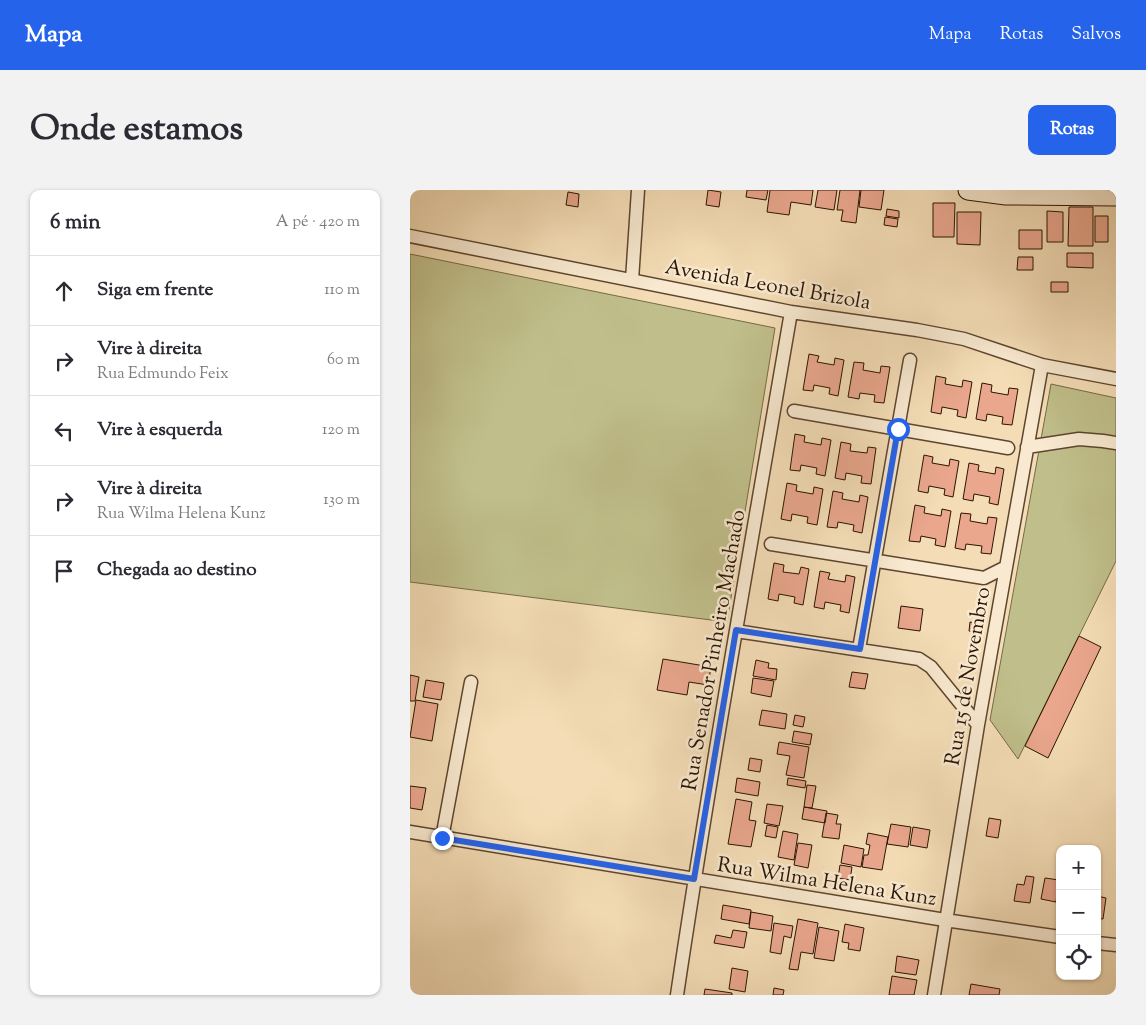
<!DOCTYPE html>
<html lang="pt">
<head>
<meta charset="utf-8">
<style>
  :root { --surface:#fff; --page:#f2f2f3; --text:#2b2b33; --muted:#7c7c81; --line:#e1e1e2; --accent:#2563eb }
  body { margin:0; font-family:"Sorts Mill Goudy",serif; background:var(--page); color:var(--text) }
  .controls { position:absolute; right:15px; bottom:15px; display:grid; overflow:hidden; border-radius:10px; box-shadow:0 1px 4px #0004 }
  .controls button { width:45px; height:45px; display:grid; place-items:center; padding:0; border:0; border-bottom:1px solid var(--line); background:var(--surface); color:var(--text); font:25px sans-serif }
  .stop { position:absolute; width:15px; height:15px; margin:-11px; border:4px solid #2563eb; border-radius:50%; background:#fff }
  .stop.end { background:#2563eb; border-color:#fff; box-shadow:0 1px 5px #0008 }
  .list { margin:0; padding:0; list-style:none }
  h2 { display:flex; justify-content:space-between; align-items:center; height:65px; margin:0; padding:0 20px; font-size:21px }
  h2 small { font-size:16px; font-weight:400; color:var(--muted) }
  .list li { display:grid; grid-template-columns:32px 1fr auto; gap:15px; align-items:center; box-sizing:border-box; height:70px; padding:0 20px; border-top:1px solid var(--line) }
  .list b { display:block; font-size:19px; white-space:nowrap }
  .list p { margin:0; font-size:16px; white-space:nowrap; color:var(--muted) }
  .list em { font-size:16px; font-style:normal; color:var(--muted) }
  .icon { flex:none; width:28px; height:28px; fill:none; stroke:currentColor; stroke-width:2; stroke-linecap:round; stroke-linejoin:round }
  .map { position:relative; flex:none; width:706px; height:805px; overflow:hidden; border-radius:10px }
  header { display:flex; align-items:center; gap:30px; box-sizing:border-box; height:70px; padding:0 25px; background:var(--accent); color:#fff }
  header strong { font-size:24px }
  nav { display:flex; gap:28px; margin-inline-start:auto; font-size:18px }
  .intro { display:flex; align-items:center; justify-content:space-between; box-sizing:border-box; height:120px; padding:0 30px }
  h1 { margin:0; font-size:35px }
  .button { padding:12px 22px; border-radius:10px; background:var(--accent); color:#fff; font-size:18px; font-weight:700 }
  main { display:flex; gap:30px; padding:0 30px }
  aside { flex:1; background:var(--surface); border-radius:10px; box-shadow:0 1px 4px #0004 }
  .map>svg:first-child { display:block }
</style>
</head>
<body>
<header>
<strong>Mapa</strong>
<nav><a>Mapa</a><a>Rotas</a><a>Salvos</a></nav>
</header>
<div class="intro"><h1>Onde estamos</h1><a class="button">Rotas</a></div>
<main>
<aside>
<h2>6 min<small>A pé · 420 m</small></h2>
<ul class="list">
<li><svg class="icon" aria-label="ahead" viewBox="0 0 24 24"><path d="M12 20V5M6 11l6-6 6 6"/></svg><div><b>Siga em frente</b></div><em>110 m</em></li>
<li><svg class="icon" aria-label="right" viewBox="0 0 24 24"><path d="M7 20v-9h11M14 6l5 5-5 5"/></svg><div><b>Vire à direita</b><p>Rua Edmundo Feix</p></div><em>60 m</em></li>
<li><svg class="icon" aria-label="left" viewBox="0 0 24 24"><path d="M17 20v-9H6M10 6l-5 5 5 5"/></svg><div><b>Vire à esquerda</b></div><em>120 m</em></li>
<li><svg class="icon" aria-label="right" viewBox="0 0 24 24"><path d="M7 20v-9h11M14 6l5 5-5 5"/></svg><div><b>Vire à direita</b><p>Rua Wilma Helena Kunz</p></div><em>130 m</em></li>
<li><svg class="icon" aria-label="arrive" viewBox="0 0 24 24"><path d="M6 21V4h12l-3 4 3 4H6"/></svg><div><b>Chegada ao destino</b></div></li>
</ul>
</aside>
<div class="map">
<svg width="706" height="805" viewBox="0 0 706 805">
  <rect width="100%" height="100%" fill="#f4ddb6"/>
  <filter id="stains"><feTurbulence type="fractalNoise" baseFrequency=".004" numOctaves="4"/><feColorMatrix values="0 0 0 0 .2 0 0 0 0 .09 0 0 0 0 .02 0 0 0 .5 -.17"/></filter>
  <radialGradient id="worn" r=".72"><stop offset=".6" stop-color="#630" stop-opacity="0"/><stop offset="1" stop-color="#630" stop-opacity=".3"/></radialGradient>
  <path fill="#c0bf8b" stroke="#766a46" d="M0,64L365,138L317,432L0,392Z
    M641,194L706,208V371L608,569L580,530Z"/>
  <path fill="#eaa78e" stroke="#2b1402" d="M298,0L311,2L309,17L296,15Z
    M337,0H358L356,10L336,7Z
    M360,0H403L401,15L381,12L379,25L357,22Z
    M408,0H427L424,20L405,17Z
    M430,0H450L446,33L431,31L433,20H427Z
    M451,0H474L471,20L449,17Z
    M158,2L169,4L168,17L156,15Z
    M523,13H545L544,47H523Z
    M659,17H683V56H658Z
    M477,19L489,21V28L476,26Z
    M637,21L653,22V52H637Z
    M547,22H571L570,55L547,54Z
    M685,26H698V52H685Z
    M475,27L488,29L487,37L474,35Z
    M609,40H632V59H609Z
    M657,63H683V78L657,77Z
    M608,67H623V80H607Z
    M641,92H658V102H641Z
    M399,164L409,166L407,172L424,175L425,168L434,170L428,206L419,204L420,198L404,195L403,201L393,200Z
    M444,172L454,173L453,180L470,183L471,176L480,177L474,213L464,212L465,205L450,203L449,209L438,207Z
    M526,186L536,188L535,194L552,197L553,190L562,192L556,228L547,226L548,220L532,217L531,224L521,222Z
    M572,193L582,195L581,202L598,205L599,198L608,199L602,235L592,234L593,227L577,224L576,231L566,229Z
    M385,244L395,246L394,252L411,255L412,248L421,250L415,286L406,284L407,278L391,275L390,281L380,280Z
    M431,252L441,254L440,261L457,263L458,257L466,258L461,294L451,293L452,286L436,283L435,290L425,288Z
    M514,265L523,267L522,273L539,276L540,269L549,271L543,307L534,305L535,299L519,296L518,303L508,301Z
    M559,273L569,275L568,281L585,284L586,277L594,279L588,315L579,313L580,307L564,304L563,311L553,309Z
    M377,293L387,295L386,301L403,304L404,297L413,299L407,335L397,333L398,327L382,324L381,331L371,329Z
    M423,301L433,303L432,309L449,312L450,305L458,307L452,343L443,341L444,335L428,332L427,338L417,337Z
    M505,315L515,317L514,323L531,326L532,319L541,321L535,357L525,355L526,349L511,346L510,352L499,351Z
    M551,323L561,324L560,331L577,334L578,327L587,328L581,364L571,363L572,356L556,354L555,360L545,358Z
    M364,373L374,375L373,382L389,384L391,377L399,379L393,415L384,413L385,407L369,404L368,411L358,409Z
    M410,381L420,383L418,389L435,392L436,385L445,387L439,423L430,421L431,415L415,412L414,419L404,417Z
    M491,416L513,419L510,441L488,438Z
    M560,432L566,433L565,442L559,441Z
    M669,446L691,457L638,568L615,556Z
    M253,469L301,477L298,495L279,492L277,505L247,500Z
    M346,470L359,473L358,478L367,479L366,490L343,486Z
    M442,482L458,484L455,499L439,497Z
    M0,485L9,487L5,511H0Z
    M343,488L364,491L361,507L341,503Z
    M16,490L34,493L31,510L13,507Z
    M6,510L28,514L22,551L0,547Z
    M352,520L377,524L375,539L349,535Z
    M385,525L395,527L393,537L383,535Z
    M384,541L402,544L400,555L382,552Z
    M369,552L399,557L394,588L376,585L380,566L367,564Z
    M340,568L352,570L350,582L338,580Z
    M327,588L350,592L348,606L325,602Z
    M378,588L396,591L395,598L377,595Z
    M397,595L406,596L402,618L394,617Z
    M0,596L16,598L12,620L0,618Z
    M326,609L342,612L339,630L346,631L341,657L318,654Z
    M357,614L373,616L369,636L354,633Z
    M394,617L417,621L415,633L392,629Z
    M416,623L428,625L426,634H431L429,649L412,647Z
    M579,628L591,630L588,648L576,646Z
    M481,634L501,637L498,657L477,654Z
    M357,635L368,637L366,648L355,646Z
    M503,637L520,640L517,658L500,655Z
    M373,641L388,644L384,670L368,667Z
    M458,643L478,647L472,680L452,677L454,665H458L460,655L456,654Z
    M388,653L402,655L398,678L384,675Z
    M434,655L454,659L451,677L431,673Z
    M430,675L442,677L440,690L428,688Z
    M616,686L624,687L620,713L604,711L607,694L614,695Z
    M635,688L649,690L646,712L631,709Z
    M687,706L696,708L693,729L687,728Z
    M313,715L341,720L339,734L311,729Z
    M341,722L363,726L361,741L339,738Z
    M388,729L408,733L403,764L391,762L388,780L379,779Z
    M364,733L383,736L381,748L374,746L371,764L360,762Z
    M435,734L454,738L450,761L438,759L439,753L432,752Z
    M409,737L429,741L424,771L404,768Z
    M323,740L337,742L334,758L304,753L306,745L321,748Z
    M487,766L509,770L506,785L485,782Z
    M322,778L338,781L335,802L319,799Z
    M482,786L507,790L504,805H479Z
    M561,794L590,799L589,805H559Z
    M364,798L374,800L373,805H363Z
    M295,799L322,803V805H294Z"/>
  <g fill="none" stroke-linecap="round" stroke-linejoin="round">
    <g stroke="#5d462f" stroke-width="15">
      <path id="street" d="M0,46L381,122L507,140L554,149L632,175L706,189
        M222,90L228,0
        M384,221L598,258
        M617,257L669,249L693,251L706,253
        M361,354L574,388L596,377
        M326,441L509,469L521,477L568,535
        M449,459L500,170
        M0,642L535,730L650,747
        M32,648L61,492
        M687,753L706,755
        M267,805C301,577 342,349 381,122
        M524,805L568,535L632,175"/>
    </g>
    <g stroke="#2b1402" stroke-width="21">
      <path id="secondary" d="M558,0L596,5L706,6"/>
    </g>
    <use href="#street" stroke="#f8e9d0" stroke-width="12"/>
    <use href="#secondary" stroke="#f8e9d0" stroke-width="19"/>
  </g>
  <g fill="none" stroke-linecap="round" stroke-linejoin="round">
    <path stroke="#2563eb" stroke-width="6" d="M32,648L284,689L326,440L450,459L488,239"/>
  </g>
  <g text-anchor="middle" stroke-width="5" stroke-linejoin="round" paint-order="stroke">
    <g font-size="21" fill="#2b1402" stroke="#f8e9d0">
      <text transform="translate(358 94) rotate(10)" y="7">Avenida Leonel Brizola</text>
      <text transform="translate(303 460) rotate(-80)" y="7">Rua Senador Pinheiro Machado</text>
      <text transform="translate(557 486) rotate(-80)" y="7">Rua 15 de Novembro</text>
      <text transform="translate(417 691) rotate(9)" y="7">Rua Wilma Helena Kunz</text>
    </g>
  </g>
  <rect width="100%" height="100%" filter="url(#stains)"/>
  <rect width="100%" height="100%" fill="url(#worn)"/>
</svg>
<div class="controls">
<button>+</button>
<button>−</button>
<button><svg class="icon" aria-label="locate" viewBox="0 0 24 24"><circle cx="12" cy="12" r="6"/><path d="M12 2v4M12 18v4M2 12h4M18 12h4"/></svg></button>
</div>
<div class="stop" style="left:488px;top:239px"></div>
<div class="stop end" style="left:32px;top:648px"></div>
</div>
</main>
</body>
</html>
